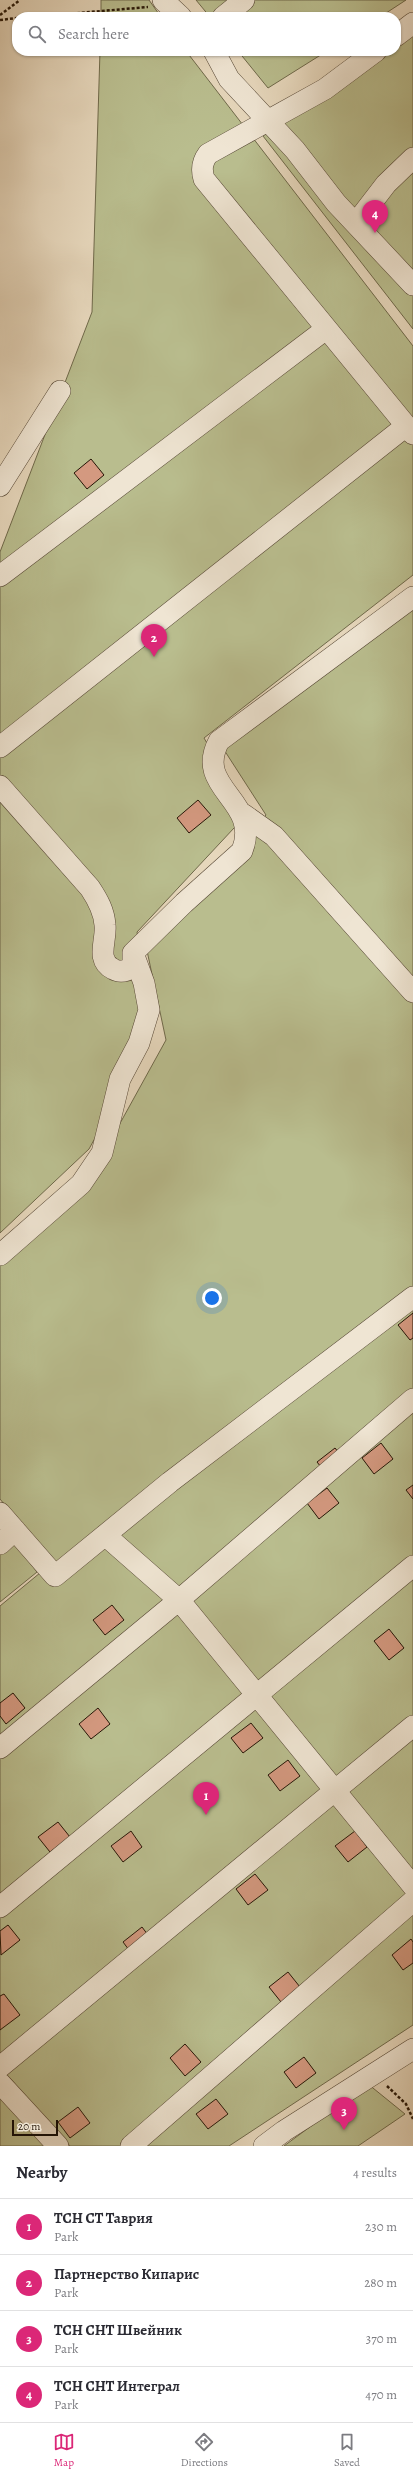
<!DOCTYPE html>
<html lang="en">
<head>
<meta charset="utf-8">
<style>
  :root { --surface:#fff; --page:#f2f2f3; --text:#2b2b33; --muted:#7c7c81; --line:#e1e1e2; --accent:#db2777 }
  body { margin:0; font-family:Alegreya,serif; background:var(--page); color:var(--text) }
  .scale { position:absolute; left:12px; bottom:10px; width:46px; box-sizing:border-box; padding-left:4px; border:2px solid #251506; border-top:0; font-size:11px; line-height:14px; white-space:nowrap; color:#251506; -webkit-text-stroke:3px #efe5d3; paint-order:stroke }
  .you { position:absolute; left:212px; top:1298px; width:14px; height:14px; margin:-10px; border:3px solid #fff; border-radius:50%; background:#1a73e8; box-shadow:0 0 0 6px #1a73e833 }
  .badge { display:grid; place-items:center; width:26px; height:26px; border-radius:50%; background:var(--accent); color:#fff; font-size:13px; font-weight:700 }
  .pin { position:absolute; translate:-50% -33px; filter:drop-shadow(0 1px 2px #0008) }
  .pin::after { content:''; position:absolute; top:21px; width:14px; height:12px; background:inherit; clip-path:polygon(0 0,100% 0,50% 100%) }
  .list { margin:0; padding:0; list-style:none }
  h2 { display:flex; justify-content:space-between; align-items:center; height:52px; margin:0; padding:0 16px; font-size:17px }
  h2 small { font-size:13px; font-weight:400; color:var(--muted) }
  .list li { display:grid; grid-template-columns:26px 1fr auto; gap:12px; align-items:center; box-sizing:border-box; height:56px; padding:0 16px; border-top:1px solid var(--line) }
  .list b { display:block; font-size:15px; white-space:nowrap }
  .list p { margin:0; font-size:13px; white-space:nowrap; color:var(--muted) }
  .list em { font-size:13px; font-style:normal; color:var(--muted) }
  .icon { flex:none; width:22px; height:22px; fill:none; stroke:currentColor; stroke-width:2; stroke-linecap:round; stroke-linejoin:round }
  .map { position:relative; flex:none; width:413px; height:2146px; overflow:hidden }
  .search { position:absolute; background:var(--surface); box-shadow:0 1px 3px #0004; left:12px; right:12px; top:12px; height:44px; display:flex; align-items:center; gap:10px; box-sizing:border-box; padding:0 14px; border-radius:16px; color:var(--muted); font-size:15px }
  .sheet { height:276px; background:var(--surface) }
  nav { display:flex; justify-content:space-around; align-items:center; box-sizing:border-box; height:56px; border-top:1px solid var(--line); background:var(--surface); font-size:11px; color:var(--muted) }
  nav a { display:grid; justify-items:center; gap:2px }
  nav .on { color:var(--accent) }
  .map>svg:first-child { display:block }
</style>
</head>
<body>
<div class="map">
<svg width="413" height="2146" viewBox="0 0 413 2146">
  <rect width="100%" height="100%" fill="#e6d7bc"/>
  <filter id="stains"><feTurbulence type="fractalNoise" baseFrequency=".005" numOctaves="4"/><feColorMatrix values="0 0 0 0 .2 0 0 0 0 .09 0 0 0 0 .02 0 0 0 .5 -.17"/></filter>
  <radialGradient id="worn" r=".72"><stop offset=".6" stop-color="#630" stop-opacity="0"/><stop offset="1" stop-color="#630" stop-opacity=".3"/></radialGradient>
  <path fill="#b9bd8e" stroke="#6f694a" d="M101,0H149L161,17H101Z
    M196,0H406L380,17H210Z
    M413,35V329L263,136L390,51H396V47Z
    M100,51H186L413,346V575L204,738L248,813L137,932L152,1034L89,1149L0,1233V552L92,312Z
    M238,51H327L268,88Z
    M413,598V2025L229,2146H70L0,2067V1606L52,1563L0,1499V1248L102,1156L166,1040L146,946L266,815L219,742Z
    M0,1524L37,1572L0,1602Z
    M368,2084L405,2114L358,2146H284Z
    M0,2092L48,2146H0Z"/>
  <path fill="#d49980" stroke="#251506" d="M91,459L104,475L87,489L74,473Z
    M198,800L211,815L189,833L177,818Z
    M413,1313V1338L410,1340L398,1325Z
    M381,1443L393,1459L374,1474L362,1458Z
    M335,1448L343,1458L325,1472L317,1462Z
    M413,1485V1499L406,1490Z
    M327,1488L339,1503L319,1519L307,1503Z
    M112,1605L124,1620L105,1635L93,1620Z
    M389,1629L404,1648L389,1660L374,1641Z
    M13,1693L25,1708L6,1724L0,1716V1703Z
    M98,1708L110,1724L91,1739L79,1724Z
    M251,1723L263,1738L243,1753L231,1738Z
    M288,1760L300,1776L280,1791L268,1775Z
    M58,1822L70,1837L50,1852L38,1837Z
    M131,1831L142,1847L123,1862L111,1846Z
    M355,1831L367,1847L348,1862L335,1846Z
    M255,1874L268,1890L248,1905L236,1889Z
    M8,1925L20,1940L1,1955L0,1931Z
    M142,1927L148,1935L135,1958L123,1942Z
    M411,1939L413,1942V1963L403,1970L392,1955Z
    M288,1972L300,1987L281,2002L269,1987Z
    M4,1994L20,2015L0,2030V1996Z
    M185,2044L201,2062L185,2076L170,2058Z
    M304,2057L316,2073L296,2088L284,2072Z
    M216,2099L228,2114L208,2129L196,2114Z
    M78,2107L90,2123L70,2138L58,2122Z"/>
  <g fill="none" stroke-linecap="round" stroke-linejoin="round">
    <g stroke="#554634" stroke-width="22">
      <path id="minor" d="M163,0L181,17
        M223,17L244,0
        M396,36L413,23
        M214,51L229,79L295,150L336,203L413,285
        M376,51L325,89L208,154C202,162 201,169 204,179L413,434
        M356,223L386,184L413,158
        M0,486L60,391
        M0,576L326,329
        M0,747L406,426
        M0,786L90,888C98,900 104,911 105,925C107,940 95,960 113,969C120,973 127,971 133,967V953L184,903L242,851C262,800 193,789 219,741L413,597
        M243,814L274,836L413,992
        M0,1255L81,1184L102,1153L120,1079L139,1043L149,1010L144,983L133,953
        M0,1513L55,1576L170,1482L413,1297
        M105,1535L179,1600L413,1886
        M0,1544L15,1530
        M0,1748L179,1600L413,1399
        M0,1907L413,1566
        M0,2067L413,1726
        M0,2083L58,2146
        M131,2146L413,1901
        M264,2146L284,2131L413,2049"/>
    </g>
    <path stroke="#251506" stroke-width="2.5" stroke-dasharray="3 2" stroke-linecap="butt" d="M0,15L20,0
      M32,17L148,7
      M0,20L17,18
      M387,2086L406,2104L413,2119"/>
    <use href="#minor" stroke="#efe5d3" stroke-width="21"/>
  </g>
  <rect width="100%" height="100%" filter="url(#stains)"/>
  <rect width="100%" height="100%" fill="url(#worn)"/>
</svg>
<div class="scale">20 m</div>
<div class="you"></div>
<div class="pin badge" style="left:206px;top:1815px">1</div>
<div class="pin badge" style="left:154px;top:657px">2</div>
<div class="pin badge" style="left:344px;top:2130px">3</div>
<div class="pin badge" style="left:375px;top:233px">4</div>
<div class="search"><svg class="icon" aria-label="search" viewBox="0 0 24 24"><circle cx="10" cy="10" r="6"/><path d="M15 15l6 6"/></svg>Search here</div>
</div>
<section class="sheet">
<h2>Nearby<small>4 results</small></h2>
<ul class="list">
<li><span class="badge">1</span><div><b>ТСН СТ Таврия</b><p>Park</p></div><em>230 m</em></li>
<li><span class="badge">2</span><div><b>Партнерство Кипарис</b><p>Park</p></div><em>280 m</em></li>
<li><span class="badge">3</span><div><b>ТСН СНТ Швейник</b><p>Park</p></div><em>370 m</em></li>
<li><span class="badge">4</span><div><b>ТСН СНТ Интеграл</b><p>Park</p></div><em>470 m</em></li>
</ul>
</section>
<nav>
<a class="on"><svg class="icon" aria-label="map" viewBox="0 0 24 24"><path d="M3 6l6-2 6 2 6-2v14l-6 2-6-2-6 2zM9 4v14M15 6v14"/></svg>Map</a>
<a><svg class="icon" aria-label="directions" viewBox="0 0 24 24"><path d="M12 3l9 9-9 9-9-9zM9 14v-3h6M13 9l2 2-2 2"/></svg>Directions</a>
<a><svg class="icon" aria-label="saved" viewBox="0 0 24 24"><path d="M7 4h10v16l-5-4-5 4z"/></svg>Saved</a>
</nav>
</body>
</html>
